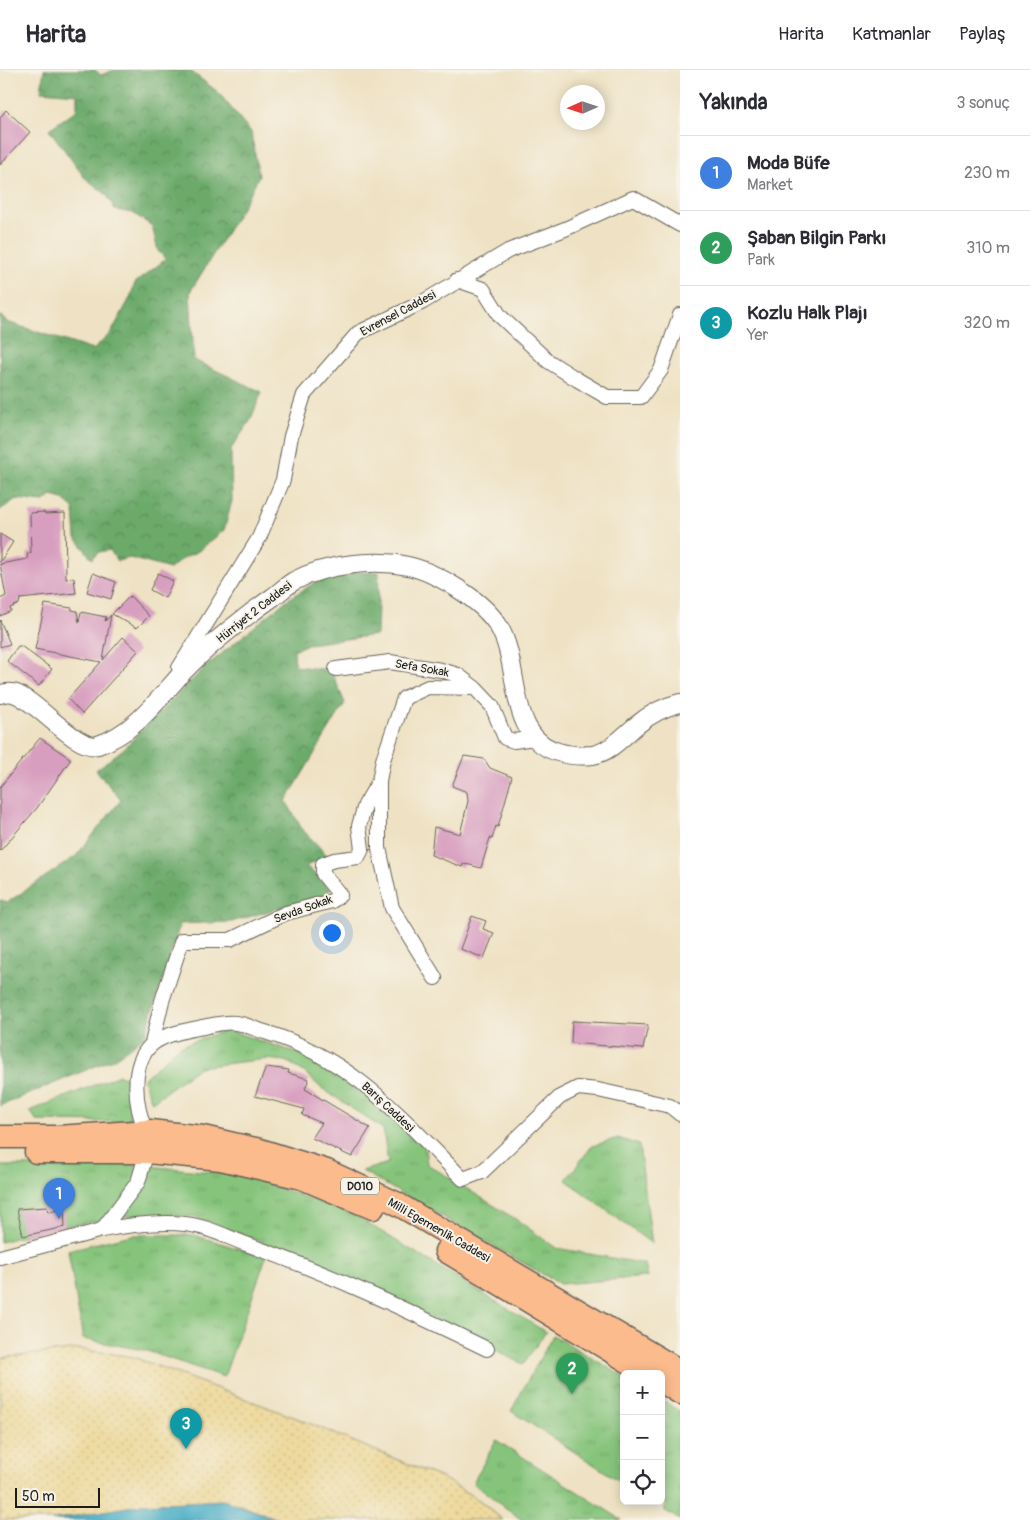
<!DOCTYPE html>
<html lang="tr">
<head>
<meta charset="utf-8">
<style>
  :root { --surface:#fff; --page:#f7f7f7; --text:#2b2b33; --muted:#7c7c81; --line:#e1e1e2; --accent:#b5179e }
  body { margin:0; font-family:Pangolin,sans-serif; background:var(--page); color:var(--text) }
  .controls { position:absolute; right:15px; bottom:15px; display:grid; overflow:hidden; border-radius:8px; box-shadow:0 2px 12px #0003 }
  .controls button { width:45px; height:45px; display:grid; place-items:center; padding:0; border:0; border-bottom:1px solid var(--line); background:var(--surface); color:var(--text); font:25px sans-serif }
  .compass { position:absolute; left:560px; top:15px; width:45px; height:45px; border-radius:50%; background:var(--surface); box-shadow:0 2px 12px #0003; rotate:267deg }
  .scale { position:absolute; left:15px; bottom:12px; width:85px; box-sizing:border-box; padding-left:5px; border:2px solid #1c1c1c; border-top:0; font-size:14px; line-height:18px; white-space:nowrap; color:#1c1c1c; -webkit-text-stroke:4px #f7f3e8; paint-order:stroke }
  .you { position:absolute; left:331px; top:862px; width:18px; height:18px; margin:-12px; border:4px solid #fff; border-radius:50%; background:#1a73e8; box-shadow:0 0 0 8px #1a73e833 }
  .badge { display:grid; place-items:center; width:32px; height:32px; border-radius:50%; background:var(--accent); color:#fff; font-size:16px; font-weight:700 }
  .pin { position:absolute; translate:-50% -41px; filter:drop-shadow(0 1px 2px #0008) }
  .pin::after { content:''; position:absolute; top:26px; width:18px; height:15px; background:inherit; clip-path:polygon(0 0,100% 0,50% 100%) }
  .list { margin:0; padding:0; list-style:none }
  h2 { display:flex; justify-content:space-between; align-items:center; height:65px; margin:0; padding:0 20px; font-size:21px }
  h2 small { font-size:16px; font-weight:400; color:var(--muted) }
  .list li { display:grid; grid-template-columns:32px 1fr auto; gap:15px; align-items:center; box-sizing:border-box; height:75px; padding:0 20px; border-top:1px solid var(--line) }
  .list b { display:block; font-size:19px; white-space:nowrap }
  .list p { margin:0; font-size:16px; white-space:nowrap; color:var(--muted) }
  .list em { font-size:16px; font-style:normal; color:var(--muted) }
  .icon { flex:none; width:28px; height:28px; fill:none; stroke:currentColor; stroke-width:2; stroke-linecap:round; stroke-linejoin:round }
  .map { position:relative; flex:none; width:680px; height:1450px; overflow:hidden }
  header { display:flex; align-items:center; gap:30px; box-sizing:border-box; height:70px; padding:0 25px; background:var(--surface); border-bottom:1px solid var(--line) }
  header strong { font-size:24px }
  nav { display:flex; gap:28px; margin-inline-start:auto; font-size:18px }
  main { display:flex }
  aside { flex:1; background:var(--surface) }
  .map>svg:first-child { display:block }
</style>
</head>
<body>
<header>
<strong>Harita</strong>
<nav><a>Harita</a><a>Katmanlar</a><a>Paylaş</a></nav>
</header>
<main>
<div class="map">
<svg width="680" height="1450" viewBox="0 0 680 1450">
  <defs>
    <pattern id="forest-crowns" width="20" height="18" patternUnits="userSpaceOnUse" patternTransform="scale(1.25)"><rect width="20" height="18" fill="#6caa6b"/><path d="M2 6a3 3 0 1 1 6 0M12 15a3 3 0 1 1 6 0" fill="none" stroke="#588a57"/></pattern>
    <pattern id="sand-dots" width="8" height="8" patternUnits="userSpaceOnUse" patternTransform="scale(1.25)"><rect width="8" height="8" fill="#eeda9e"/><path d="M2 2h.1M6 6h.1" fill="none" stroke="#ccba88" stroke-width="1.8" stroke-linecap="round"/></pattern>
    <pattern id="park-tufts" width="24" height="20" patternUnits="userSpaceOnUse" patternTransform="scale(1.25)"><rect width="24" height="20" fill="#86c47b"/><path d="M3 7l-1-3M5 7V3M7 7l1-3M15 17l-1-3M17 17v-4M19 17l1-3" fill="none" stroke="#73a86a"/></pattern>
  </defs>
  <rect width="100%" height="100%" fill="#f7f3e8"/>
  <filter id="ink" filterUnits="userSpaceOnUse"><feTurbulence type="fractalNoise" baseFrequency=".02" numOctaves="2"/><feDisplacementMap in="SourceGraphic" scale="10" xChannelSelector="R" yChannelSelector="G"/><feConvolveMatrix kernelMatrix="1 2 1 2 8 2 1 2 1" color-interpolation-filters="sRGB"/></filter>
  <filter id="wash" filterUnits="userSpaceOnUse"><feTurbulence type="fractalNoise" baseFrequency=".0096" numOctaves="4" result="noise"/><feDisplacementMap in="SourceGraphic" scale="20" xChannelSelector="R" yChannelSelector="G"/><feGaussianBlur stdDeviation="1.12" result="paint"/><feColorMatrix in="noise" values="0 0 0 0 0 0 0 0 0 0 0 0 0 0 0 0 0 1.4 0 .05"/><feComposite in="paint" operator="in"/></filter>
  <g filter="url(#wash)">
    <rect width="100%" height="100%" fill="#efe2c4"/>
    <path fill="url(#forest-crowns)" stroke="#446344" d="M44,0H95L101,5L114,0H189L218,22L251,62L259,106L240,141L190,222L194,290L262,322L250,351L231,379L232,431L224,460L200,480L182,489L170,499L130,488L117,491L110,480L99,482L92,489L76,468L74,440L63,429L52,426L44,432L16,429L0,440V245L7,252L93,280L111,263L130,228L135,213L166,189L158,181L152,156L133,143L115,140L107,125L84,107L49,59L77,40V24L41,21Z
      M379,502L377,565L308,574L294,580L295,596L331,600L345,633L286,731L302,759L328,786L306,796L331,819L325,825L231,852L180,854L145,966L115,988L0,1036V830L8,832L76,786L121,730L96,700L122,680L203,599L288,529L316,512L347,503Z"/>
    <path fill="url(#sand-dots)" stroke="#857b5d" d="M79,1279L133,1287L299,1349L444,1409L479,1430L503,1450H280L235,1433H159L52,1450H0V1288Z"/>
    <path fill="url(#park-tufts)" stroke="#51704c" d="M227,960L295,982L340,1002L370,1026L425,1078L427,1094L517,1150L556,1178L645,1194L648,1207L560,1214L362,1101L388,1093L383,1059L320,1017L304,1002L286,991L266,989L199,997L152,1032L143,1009L180,976Z
      M119,1005L128,1008L130,1052L37,1051L30,1041Z
      M618,1068L639,1075L652,1174L566,1110L592,1076Z
      M136,1095L244,1105L354,1145L546,1262L523,1294L412,1238L257,1170L193,1146H126L54,1158L0,1172V1096Z
      M132,1165H194L266,1187L224,1307L144,1280L83,1269L68,1180Z
      M553,1265L624,1307V1414L511,1341Z
      M661,1330L680,1341V1450L664,1440L667,1434L661,1430Z
      M496,1370L622,1450H522L473,1413Z"/>
    <path fill="#44abc4" stroke="#306470" d="M223,1430L280,1450H52L144,1434Z"/>
    <g id="blocks">
      <path fill="#d89ec0" d="M6,40L30,62L0,95V48Z
        M44,442L45,444L65,443L66,509L74,508L76,523L20,529L19,534L10,538L11,541L0,546V529L6,526L0,494L27,489L28,482L31,484L30,443Z
        M0,464L13,472L0,492Z
        M93,503L116,512L111,529L87,522Z
        M158,503L173,511L165,528L150,520Z
        M130,526L149,546L137,558L112,544Z
        M45,534L72,538V540L77,541L79,552L81,542L106,547L105,551L111,545L103,590L123,567L138,581L82,644L68,629L101,592L35,579Z
        M0,550L10,574L0,577Z
        M18,576H21L52,599L39,616L7,591Z
        M40,668L71,689L37,738L0,781V717Z
        M464,686L484,689L490,698L512,707L498,757L496,756L492,769L490,768L481,798L470,795L463,794L462,797L431,785L434,757L460,764L468,731L467,722L452,716Z
        M472,846L486,851L483,859L494,863L484,888L460,879Z
        M572,951L648,955L643,979L571,973Z
        M266,997L289,1000L288,1003L309,1009L305,1019L370,1058L352,1087L312,1068L322,1053L302,1045L304,1039L255,1026Z
        M47,1137L48,1142L64,1139L65,1157L23,1166L17,1139Z"/>
    </g>
  </g>
  <g filter="url(#ink)">
    <use href="#blocks" fill-opacity="0" stroke="#666157" stroke-width="1"/>
    <g fill="none" stroke-linecap="round" stroke-linejoin="round">
      <g stroke="#666157" stroke-width="16">
        <path id="minor" d="M457,210L483,219L500,246L548,291L578,310L607,327H641L661,300L680,245
          M179,598L259,468L283,410L291,366L304,325L358,263L423,232L508,181L565,159L633,128L680,155
          M336,599L390,592L441,600L458,605L475,618L492,636L505,668L514,671L534,668
          M379,712V778L392,838L435,908
          M152,973L162,931L182,870H230L286,843L332,831L340,825L323,804V794L334,790L358,787L362,779L359,756L365,735L379,711L383,690L404,628L428,617L475,618
          M146,1061C135,1037 130,996 150,976C161,965 183,961 198,958C209,956 225,951 236,953C245,954 255,959 265,962C353,989 400,1046 463,1109L482,1102L560,1027L578,1018L598,1020L670,1036L680,1044
          M102,1160C129,1155 158,1151 185,1154C206,1156 227,1167 246,1174C328,1203 409,1241 487,1279
          M0,1187L102,1160L138,1112L147,1082"/>
      </g>
      <g stroke="#666157" stroke-width="20">
        <path id="tertiary" d="M0,624C4,623 9,622 13,623C35,628 77,682 98,675C136,662 158,629 184,601C211,573 242,549 273,527C280,522 287,515 294,511C326,494 373,489 408,496C436,502 484,531 499,557C522,596 506,667 558,682C568,685 583,686 593,685C612,681 623,666 637,655C650,644 663,637 680,633"/>
      </g>
      <g stroke="#666157" stroke-width="25">
        <path id="trunk" d="M0,1067H57L150,1061L203,1067L260,1080L327,1101L396,1133L680,1301
          M36,1082H147L221,1089L302,1108L373,1138
          M446,1181L649,1304
          M661,1311L680,1323"/>
      </g>
      <use href="#minor" stroke="#fff" stroke-width="14"/>
      <use href="#tertiary" stroke="#fff" stroke-width="18"/>
      <use href="#trunk" stroke="#fbbb8c" stroke-width="22"/>
    </g>
  </g>
  <g text-anchor="middle" stroke-width="4" stroke-linejoin="round" paint-order="stroke">
    <rect fill="#f7f3e8" stroke="#5e5c59" stroke-width="1" x="341" y="1107.5" width="38" height="17" rx="4"/>
    <g font-size="11" font-weight="bold" fill="#1c1c1c">
      <text x="360" y="1120">D010</text>
    </g>
    <g font-size="12" fill="#1c1c1c" stroke="#f7f3e8">
      <text transform="translate(398 243) rotate(-28)" y="4">Evrensel Caddesi</text>
      <text transform="translate(254 542) rotate(-38)" y="4">Hürriyet 2 Caddesi</text>
      <text transform="translate(422 598) rotate(10)" y="4">Sefa Sokak</text>
      <text transform="translate(303 839) rotate(-20)" y="4">Sevda Sokak</text>
      <text transform="translate(388 1037) rotate(43)" y="4">Barış Caddesi</text>
      <text transform="translate(439 1160) rotate(30)" y="4">Milli Egemenlik Caddesi</text>
    </g>
  </g>
</svg>
<div class="controls">
<button>+</button>
<button>−</button>
<button><svg class="icon" aria-label="locate" viewBox="0 0 24 24"><circle cx="12" cy="12" r="6"/><path d="M12 2v4M12 18v4M2 12h4M18 12h4"/></svg></button>
</div>
<svg class="compass" viewBox="-18 -18 36 36"><path d="M0-13l5 13h-10z" fill="#e53935"/><path d="M0 13l5-13h-10z" fill="#7c7c81"/></svg>
<div class="scale">50 m</div>
<div class="you"></div>
<div class="pin badge" style="left:59px;top:1149px;background:#3f7fe0">1</div>
<div class="pin badge" style="left:572px;top:1324px;background:#2e9e5b">2</div>
<div class="pin badge" style="left:186px;top:1379px;background:#0f9aa8">3</div>
</div>
<aside>
<h2>Yakında<small>3 sonuç</small></h2>
<ul class="list">
<li><span class="badge" style="background:#3f7fe0">1</span><div><b>Moda Büfe</b><p>Market</p></div><em>230 m</em></li>
<li><span class="badge" style="background:#2e9e5b">2</span><div><b>Şaban Bilgin Parkı</b><p>Park</p></div><em>310 m</em></li>
<li><span class="badge" style="background:#0f9aa8">3</span><div><b>Kozlu Halk Plajı</b><p>Yer</p></div><em>320 m</em></li>
</ul>
</aside>
</main>
</body>
</html>
